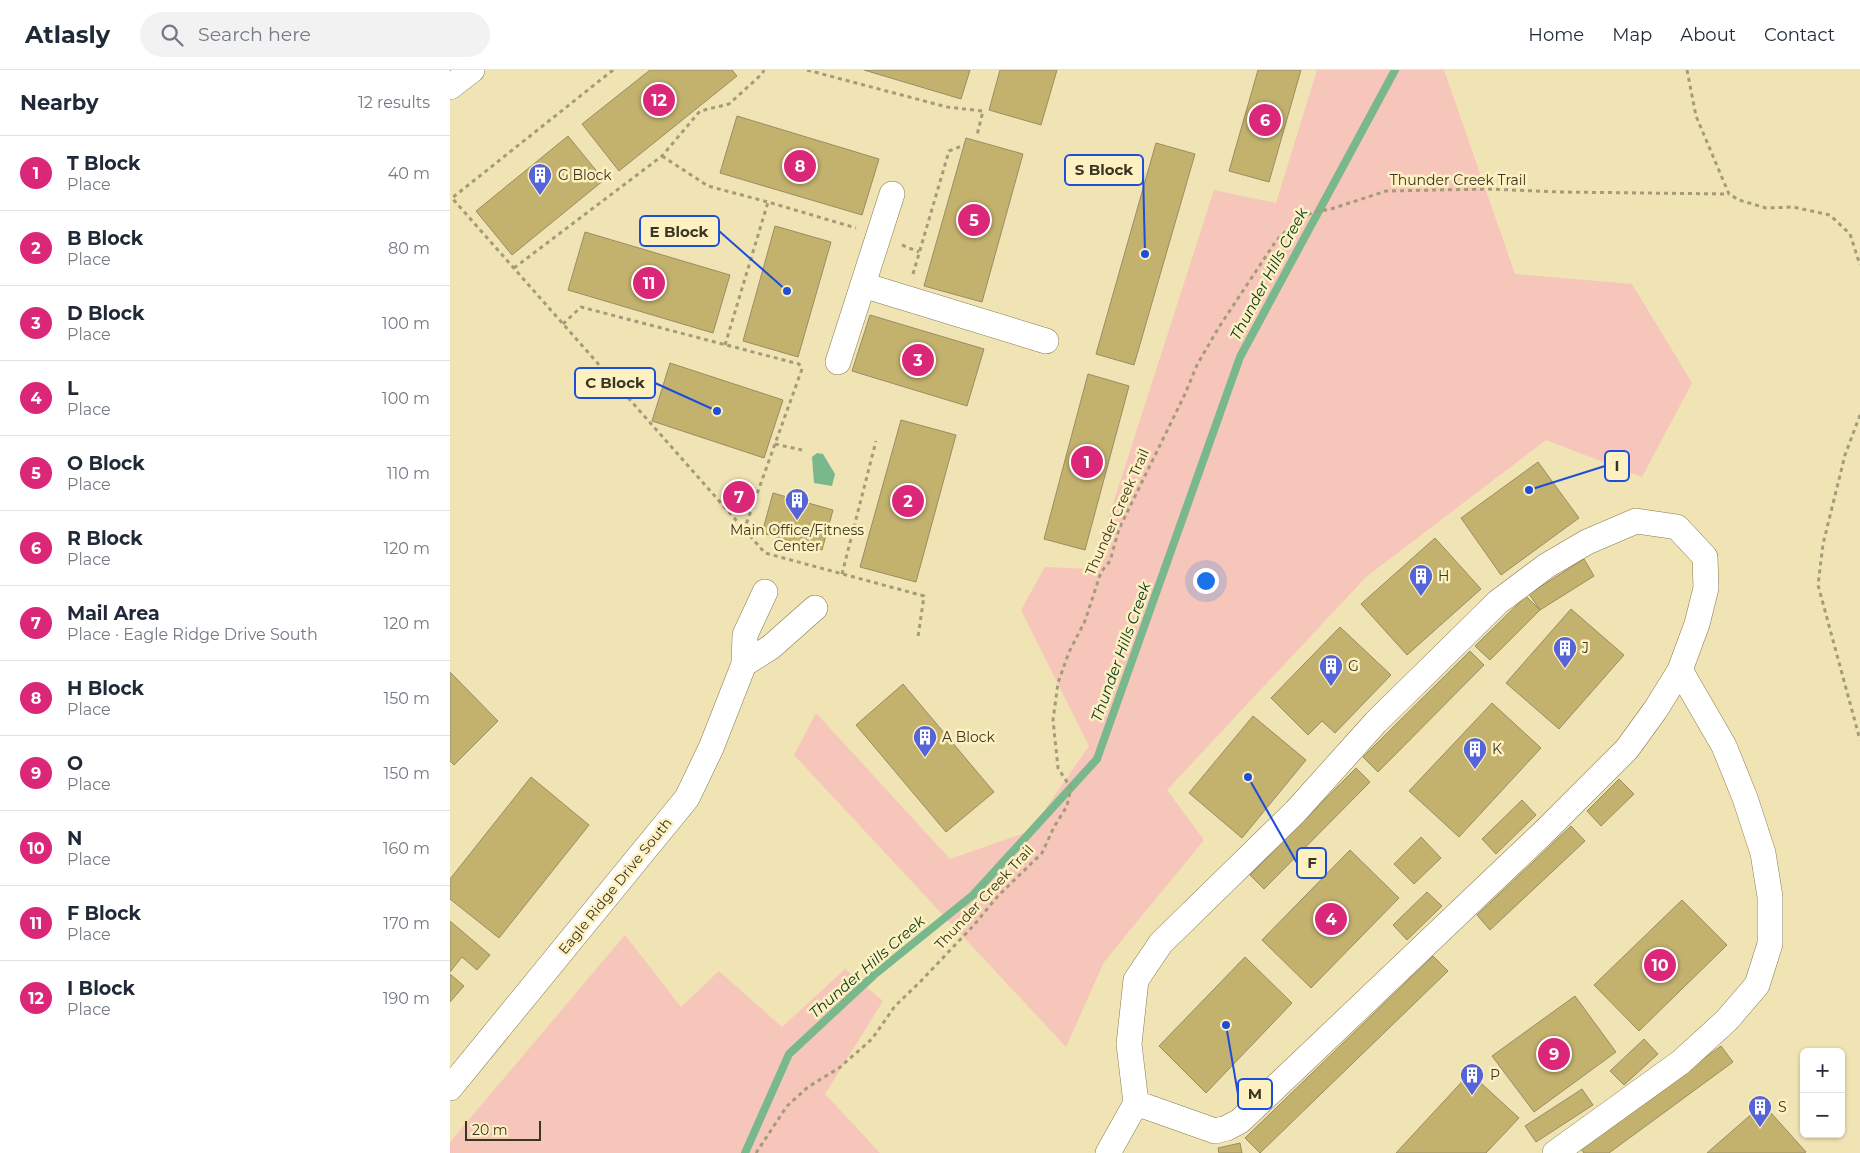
<!DOCTYPE html>
<html lang="en">
<head>
<meta charset="utf-8">
<style>
  :root { --surface:#fff; --page:#f2f2f3; --text:#1f2937; --muted:#747a83; --line:#e0e1e3; --accent:#db2777 }
  body { margin:0; font-family:Montserrat,sans-serif; background:var(--page); color:var(--text) }
  .controls { position:absolute; right:15px; bottom:15px; display:grid; overflow:hidden; border-radius:8px; box-shadow:0 1px 4px #0004 }
  .controls button { width:45px; height:45px; display:grid; place-items:center; padding:0; border:0; border-bottom:1px solid var(--line); background:var(--surface); color:var(--text); font:25px sans-serif }
  .scale { position:absolute; left:15px; bottom:12px; width:76px; box-sizing:border-box; padding-left:5px; border:2px solid #3b3624; border-top:0; font-size:14px; line-height:18px; white-space:nowrap; color:#3b3624; -webkit-text-stroke:4px #fdf0c1; paint-order:stroke }
  .you { position:absolute; left:755px; top:510px; width:18px; height:18px; margin:-12px; border:4px solid #fff; border-radius:50%; background:#1a73e8; box-shadow:0 0 0 8px #1a73e833 }
  .badge { display:grid; place-items:center; width:32px; height:32px; border-radius:50%; background:var(--accent); color:#fff; font-size:16px; font-weight:700 }
  .pin { position:absolute; translate:-50% -50%; border:2px solid #fff; box-shadow:0 1px 5px #0006 }
  .list { margin:0; padding:0; list-style:none }
  h2 { display:flex; justify-content:space-between; align-items:center; height:65px; margin:0; padding:0 20px; font-size:21px }
  h2 small { font-size:16px; font-weight:400; color:var(--muted) }
  .list li { display:grid; grid-template-columns:32px 1fr auto; gap:15px; align-items:center; box-sizing:border-box; height:75px; padding:0 20px; border-top:1px solid var(--line) }
  .list b { display:block; font-size:19px; white-space:nowrap }
  .list p { margin:0; font-size:16px; white-space:nowrap; color:var(--muted) }
  .list em { font-size:16px; font-style:normal; color:var(--muted) }
  .icon { flex:none; width:28px; height:28px; fill:none; stroke:currentColor; stroke-width:2; stroke-linecap:round; stroke-linejoin:round }
  .map { position:relative; flex:none; width:1410px; height:1083px; overflow:hidden }
  header { display:flex; align-items:center; gap:30px; box-sizing:border-box; height:70px; padding:0 25px; background:var(--surface); border-bottom:1px solid var(--line) }
  header strong { font-size:24px }
  nav { display:flex; gap:28px; margin-inline-start:auto; font-size:18px }
  .search { width:350px; height:45px; background:var(--page); display:flex; align-items:center; gap:12px; box-sizing:border-box; padding:0 18px; border-radius:28px; color:var(--muted); font-size:19px }
  main { display:flex }
  aside { flex:1; background:var(--surface) }
  .map>svg:first-child { display:block }
</style>
</head>
<body>
<header>
<strong>Atlasly</strong>
<div class="search"><svg class="icon" aria-label="search" viewBox="0 0 24 24"><circle cx="10" cy="10" r="6"/><path d="M15 15l6 6"/></svg>Search here</div>
<nav><a>Home</a><a>Map</a><a>About</a><a>Contact</a></nav>
</header>
<main>
<aside>
<h2>Nearby<small>12 results</small></h2>
<ul class="list">
<li><span class="badge">1</span><div><b>T Block</b><p>Place</p></div><em>40 m</em></li>
<li><span class="badge">2</span><div><b>B Block</b><p>Place</p></div><em>80 m</em></li>
<li><span class="badge">3</span><div><b>D Block</b><p>Place</p></div><em>100 m</em></li>
<li><span class="badge">4</span><div><b>L</b><p>Place</p></div><em>100 m</em></li>
<li><span class="badge">5</span><div><b>O Block</b><p>Place</p></div><em>110 m</em></li>
<li><span class="badge">6</span><div><b>R Block</b><p>Place</p></div><em>120 m</em></li>
<li><span class="badge">7</span><div><b>Mail Area</b><p>Place · Eagle Ridge Drive South</p></div><em>120 m</em></li>
<li><span class="badge">8</span><div><b>H Block</b><p>Place</p></div><em>150 m</em></li>
<li><span class="badge">9</span><div><b>O</b><p>Place</p></div><em>150 m</em></li>
<li><span class="badge">10</span><div><b>N</b><p>Place</p></div><em>160 m</em></li>
<li><span class="badge">11</span><div><b>F Block</b><p>Place</p></div><em>170 m</em></li>
<li><span class="badge">12</span><div><b>I Block</b><p>Place</p></div><em>190 m</em></li>
</ul>
</aside>
<div class="map">
<svg width="1410" height="1083" viewBox="0 0 1410 1083">
  <rect width="100%" height="100%" fill="#f0e3b4"/>
  <path fill="#f7c6ba" d="M867,0H994L1065,204L1182,214L1242,313L1192,407L1096,370L916,507L717,720L754,770L654,892L616,977L344,685L366,643L500,789L580,761L639,676L571,540L595,497L642,499L764,120L826,133Z
    M175,865L231,937L269,901L332,957L395,899L433,931L375,1024L430,1083H0V1072Z"/>
  <path fill="#79b78d" d="M367,383L373,384L385,404L382,416L364,413L362,387Z"/>
  <g fill="none" stroke-linecap="round" stroke-linejoin="round">
    <path stroke="#79b78d" stroke-width="8" d="M295,1083L339,984L424,905L523,825L647,689L790,287L945,0"/>
  </g>
  <path fill="#c3b16e" stroke="#9a8d62" d="M200,0H282L287,6L169,101L132,54Z
    M414,0H520L511,29Z
    M550,0H607L591,55L539,40Z
    M808,0H851L819,112L779,101Z
    M287,46L429,89L412,145L270,103Z
    M118,66L154,110L62,185L26,141Z
    M516,68L573,84L532,232L474,216Z
    M706,73L745,84L684,295L646,284Z
    M325,156L381,172L348,287L293,271Z
    M135,162L280,205L263,263L118,220Z
    M420,245L534,279L517,336L402,301Z
    M220,293L333,330L314,388L202,351Z
    M638,304L679,316L635,480L594,469Z
    M451,350L506,365L466,512L410,497Z
    M1088,392L1129,448L1051,505L1011,448Z
    M282,413L303,419L296,442L275,435Z
    M323,423L383,440L372,480L312,463Z
    M985,468L1031,519L957,585L911,534Z
    M1134,489L1144,506L1090,540L1079,524Z
    M1076,526L1090,540L1040,590L1025,576Z
    M1121,539L1174,585L1109,659L1056,613Z
    M890,557L941,605L885,663L872,651L858,665L821,628Z
    M1020,581L1034,595L928,702L913,687Z
    M0,602L48,651L4,695L0,691Z
    M453,614L544,722L496,762L406,655Z
    M1042,633L1091,678L1009,767L959,721Z
    M803,646L856,690L792,768L739,723Z
    M906,698L920,712L814,819L800,805Z
    M81,707L139,755L49,868L0,829V809Z
    M1169,709L1184,724L1151,756L1137,741Z
    M1072,730L1086,745L1046,784L1032,769Z
    M1121,756L1135,771L1040,860L1027,845Z
    M971,767L991,788L964,814L944,794Z
    M900,780L949,828L861,918L812,870Z
    M977,822L992,836L957,870L943,855Z
    M1232,830L1277,875L1189,961L1144,915Z
    M0,851L40,885L27,900L12,887L0,902Z
    M983,886L998,901L810,1083L795,1068Z
    M795,887L842,933L756,1023L709,976Z
    M0,904L14,916L0,932Z
    M1125,926L1166,982L1084,1042L1042,986Z
    M1194,969L1208,984L1174,1015L1160,1001Z
    M1271,976L1283,992L1159,1083H1134L1130,1078Z
    M1020,1003L1069,1048L1036,1083H946Z
    M1132,1019L1143,1035L1086,1072L1075,1056Z
    M1313,1034L1356,1082L1354,1083H1257Z
    M790,1073L792,1083H769L768,1078Z"/>
  <g fill="none" stroke-linecap="round" stroke-linejoin="round">
    <g stroke="#877a4f" stroke-width="26">
      <path id="minor" d="M0,17L22,0
        M413,215L596,271
        M388,292L442,124
        M315,522L295,565L294,594L321,577L365,538
        M0,1018L237,728L261,678L294,594
        M658,1083L686,1033L679,974L686,910L711,873L846,741L926,652L1048,532L1096,496L1137,472L1186,451L1227,457L1255,487L1256,518L1247,554L1230,600L1206,639L1177,679L1097,759L790,1051L777,1058L765,1061L686,1033
        M1105,1083L1231,992L1277,950L1307,915L1320,874V827L1313,783L1295,728L1274,676L1230,600"/>
    </g>
    <path stroke="#a49b78" stroke-width="3" stroke-dasharray="4 4" stroke-linecap="butt" d="M163,0L2,128L315,483L474,526L468,567
      M357,0L497,37L533,41L527,65
      M1237,0L1246,46L1279,124L1289,130L1316,138L1343,137L1380,145L1400,164L1410,195
      M212,86L258,116L318,132L406,158
      M452,175L469,182
      M64,198L212,86L250,41L279,34L312,4L314,0
      M463,204L499,81L514,75
      M113,254L131,237L349,294L352,299L294,460
      M275,275L318,132
      M1410,345L1395,385L1373,474L1368,515L1410,670
      M325,374L352,380
      M392,504L426,371
      M306,1083L337,1036L358,1017L389,998L422,969L445,936L470,912L524,855L547,827L592,783L604,757L617,736L621,718L608,698L603,650L608,613L619,582L635,551L651,502L660,491L669,459L735,324L747,295L769,257L826,171L848,149L864,142L881,139L936,121L1038,119L1109,122L1279,124"/>
    <use href="#minor" stroke="#fff" stroke-width="25"/>
  </g>
  <defs>
    <g id="building-pin" transform="scale(1.25)"><path d="M0 17L-7.5 6A9.5 9.5 0 1 1 7.5 6Z" fill="#5664da" stroke="#fdf0c1"/><path d="M-4-6H4V6H1V3H-1V6H-4ZM-2.5-4.3h1.7v1.8h-1.7ZM.8-4.3h1.7v1.8H.8ZM-2.5-1h1.7V.8h-1.7ZM.8-1h1.7V.8H.8Z" fill="#fff"/></g>
  </defs>
  <g fill-rule="evenodd">
    <use href="#building-pin" x="90" y="105"/>
    <use href="#building-pin" x="347" y="430"/>
    <use href="#building-pin" x="971" y="506"/>
    <use href="#building-pin" x="1115" y="578"/>
    <use href="#building-pin" x="881" y="596"/>
    <use href="#building-pin" x="475" y="667"/>
    <use href="#building-pin" x="1025" y="679"/>
    <use href="#building-pin" x="1022" y="1005"/>
    <use href="#building-pin" x="1310" y="1037"/>
  </g>
  <g text-anchor="middle" stroke-width="5" stroke-linejoin="round" paint-order="stroke">
    <g font-size="14" fill="#3b3624" stroke="#fdf0c1" text-anchor="start">
      <text x="108" y="110">G Block</text>
      <text x="347" y="465" text-anchor="middle">Main Office/Fitness<tspan x="347" dy="16">Center</tspan></text>
      <text x="988" y="511">H</text>
      <text x="1132" y="583">J</text>
      <text x="898" y="601">G</text>
      <text x="492" y="672">A Block</text>
      <text x="1042" y="684">K</text>
      <text x="1040" y="1010">P</text>
      <text x="1328" y="1042">S</text>
    </g>
    <g font-size="14" fill="#3b3624" stroke="#fdf0c1">
      <text x="1008" y="115">Thunder Creek Trail</text>
      <text transform="translate(667 442) rotate(-66)" y="5">Thunder Creek Trail</text>
      <text transform="translate(165 816) rotate(-51)" y="5">Eagle Ridge Drive South</text>
      <text transform="translate(534 827) rotate(-47)" y="5">Thunder Creek Trail</text>
    </g>
    <g font-size="15" font-style="italic" fill="#04371c" stroke="#fdf0c1">
      <text transform="translate(819 204) rotate(-62)" y="5">Thunder Hills Creek</text>
      <text transform="translate(671 582) rotate(-70)" y="5">Thunder Hills Creek</text>
      <text transform="translate(417 897) rotate(-41)" y="5">Thunder Hills Creek</text>
    </g>
  </g>
  <path fill="none" stroke="#1d4ed8" stroke-width="2" d="M695 184L693 100M337 221L269 161M267 341L205 313M1079 420L1155 396M798 707L847 793M776 955L788 1024"/>
  <g fill="#1d4ed8" stroke="#fdf0c1" stroke-width="2">
    <circle cx="695" cy="184" r="5"/>
    <circle cx="337" cy="221" r="5"/>
    <circle cx="267" cy="341" r="5"/>
    <circle cx="1079" cy="420" r="5"/>
    <circle cx="798" cy="707" r="5"/>
    <circle cx="776" cy="955" r="5"/>
  </g>
  <g fill="#fdf0c1" stroke="#1d4ed8" stroke-width="2">
    <rect x="615" y="85" width="78" height="30" rx="5"/>
    <rect x="190" y="146" width="79" height="30" rx="5"/>
    <rect x="125" y="298" width="80" height="30" rx="5"/>
    <rect x="1155" y="381" width="24" height="30" rx="5"/>
    <rect x="847" y="778" width="29" height="30" rx="5"/>
    <rect x="788" y="1009" width="34" height="30" rx="5"/>
  </g>
  <g font-size="15" text-anchor="middle" font-weight="bold" fill="#3b3624">
    <text x="654" y="105">S Block</text>
    <text x="229" y="167">E Block</text>
    <text x="165" y="318">C Block</text>
    <text x="1167" y="401">I</text>
    <text x="862" y="798">F</text>
    <text x="805" y="1029">M</text>
  </g>
</svg>
<div class="controls">
<button>+</button>
<button>−</button>
</div>
<div class="scale">20 m</div>
<div class="you"></div>
<div class="pin badge" style="left:637px;top:392px">1</div>
<div class="pin badge" style="left:458px;top:431px">2</div>
<div class="pin badge" style="left:468px;top:290px">3</div>
<div class="pin badge" style="left:881px;top:849px">4</div>
<div class="pin badge" style="left:524px;top:150px">5</div>
<div class="pin badge" style="left:815px;top:50px">6</div>
<div class="pin badge" style="left:289px;top:427px">7</div>
<div class="pin badge" style="left:350px;top:96px">8</div>
<div class="pin badge" style="left:1104px;top:984px">9</div>
<div class="pin badge" style="left:1210px;top:895px">10</div>
<div class="pin badge" style="left:199px;top:213px">11</div>
<div class="pin badge" style="left:209px;top:30px">12</div>
</div>
</main>
</body>
</html>
